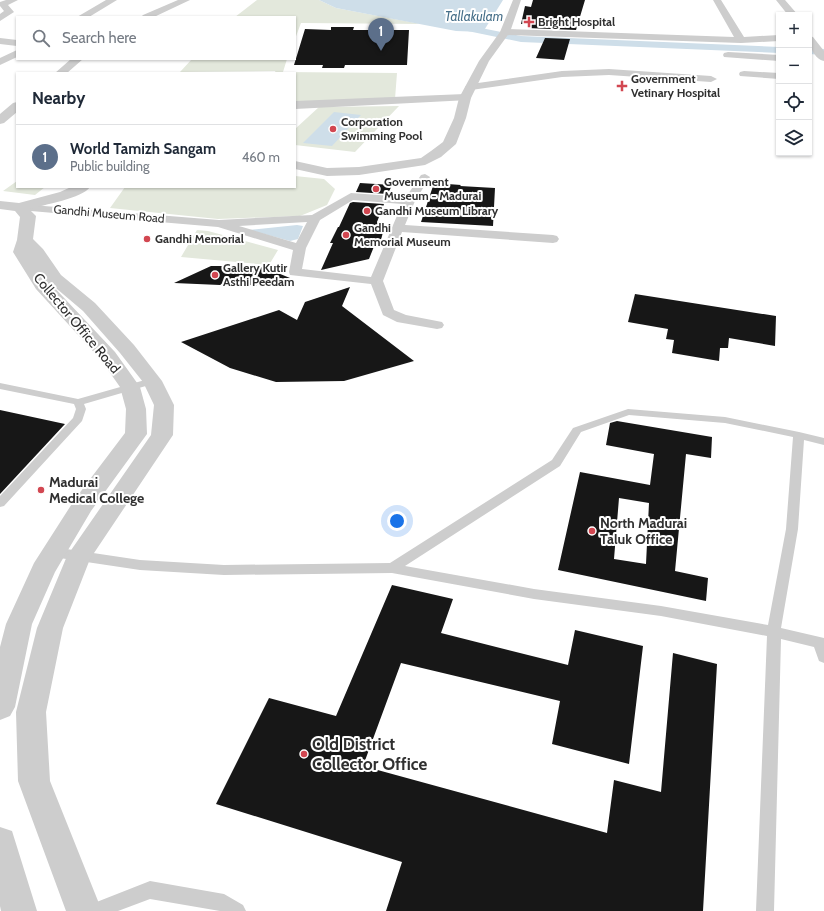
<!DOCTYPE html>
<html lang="en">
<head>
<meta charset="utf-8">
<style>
  :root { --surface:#fff; --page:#f6f6f7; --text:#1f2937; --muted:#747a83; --line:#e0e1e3; --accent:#b45309 }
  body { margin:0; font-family:Cabin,sans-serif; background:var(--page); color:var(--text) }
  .controls { position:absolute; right:12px; top:12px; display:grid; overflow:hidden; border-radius:0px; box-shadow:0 1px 3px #0004 }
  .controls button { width:36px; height:36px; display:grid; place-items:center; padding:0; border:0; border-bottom:1px solid var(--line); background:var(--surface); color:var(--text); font:20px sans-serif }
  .you { position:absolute; left:397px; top:521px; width:14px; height:14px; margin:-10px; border:3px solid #fff; border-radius:50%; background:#1a73e8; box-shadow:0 0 0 6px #1a73e833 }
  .badge { display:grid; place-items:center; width:26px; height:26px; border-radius:50%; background:var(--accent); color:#fff; font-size:13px; font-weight:700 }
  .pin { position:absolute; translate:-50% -33px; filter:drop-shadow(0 1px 2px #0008) }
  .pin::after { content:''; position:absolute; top:21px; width:14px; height:12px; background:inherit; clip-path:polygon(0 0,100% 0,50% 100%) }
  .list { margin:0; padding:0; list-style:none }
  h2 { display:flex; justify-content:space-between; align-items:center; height:52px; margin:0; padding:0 16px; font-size:17px }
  h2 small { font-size:13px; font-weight:400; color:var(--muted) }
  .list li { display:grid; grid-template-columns:26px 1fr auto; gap:12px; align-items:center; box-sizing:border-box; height:64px; padding:0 16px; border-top:1px solid var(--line) }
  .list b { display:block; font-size:15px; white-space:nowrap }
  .list p { margin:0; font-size:13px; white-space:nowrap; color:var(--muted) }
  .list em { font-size:13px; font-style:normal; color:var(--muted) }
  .icon { flex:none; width:22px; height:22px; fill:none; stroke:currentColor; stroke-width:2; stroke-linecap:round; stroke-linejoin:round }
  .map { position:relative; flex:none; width:824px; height:911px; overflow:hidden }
  .search { position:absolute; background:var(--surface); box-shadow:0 1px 3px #0004; left:16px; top:16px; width:280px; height:44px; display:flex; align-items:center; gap:10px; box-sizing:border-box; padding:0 14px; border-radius:0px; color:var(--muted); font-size:15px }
  .panel { position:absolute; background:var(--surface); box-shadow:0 1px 3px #0004; left:16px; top:72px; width:280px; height:116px; border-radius:0px }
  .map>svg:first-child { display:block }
</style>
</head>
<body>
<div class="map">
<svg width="824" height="911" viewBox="0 0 824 911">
  <rect width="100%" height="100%" fill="#fff"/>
  <path fill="#e3e8dc" d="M257,0H319L336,8L421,24L301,23L295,39V17H235Z
    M192,59H287L283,72L397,73L395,99L295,103V73H276L275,71L180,72Z
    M399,106L355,152L295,145V129L319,107Z
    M295,176L324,179L335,189L327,205L300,216L218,219L110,208L125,187H295Z
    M17,181V187H45L35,195L3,191Z
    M197,230L208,231L278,250L269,265L181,257Z"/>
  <path fill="#cedee9" d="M319,0H503L483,32L456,31L336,8Z
    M334,112L361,115L332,146L303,143Z
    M297,225L303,226L298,239L290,241L249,230Z"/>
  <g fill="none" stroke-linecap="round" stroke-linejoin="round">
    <path fill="#cedee9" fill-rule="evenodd" d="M456,23L521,36L779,47V53L521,42L453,28L451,26Z
      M809,48L824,49V55L809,54Z"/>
  </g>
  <path fill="#171717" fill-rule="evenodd" d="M533,0H585L576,30L527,28V24H521L525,6L531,7Z
    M331,27H354L353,30H409L407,65H345L344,68H322L323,65H294L305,29L331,30Z
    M545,38L570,39L564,60L536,58Z
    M360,183L392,185L388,194L356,192Z
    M434,183L461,185L460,186L495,188L493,226L421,222Z
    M353,202L384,204L377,222L383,232L381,240L375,244L369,259L321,270L333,243H330L338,227H339L350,203Z
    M211,266H256L254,268L263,267L290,278L253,286L232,278L220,285L174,283Z
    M350,287L342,306L414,361L344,381L276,382L230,368L181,342L279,310L297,320L305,302Z
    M635,294L776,316L775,346L729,338L728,348H720L719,361L672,353L674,340L666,339L668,329L628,322Z
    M0,410L65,424L0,494Z
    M617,421L712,437L711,458L686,454L675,571L708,578L706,601L558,570L580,472L650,485L654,454L606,445L610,423ZM619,498L649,503L646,564L614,559Z
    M392,585L453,599L441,633L568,665L575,630L643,646L629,764L552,744L560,701L401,663L363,766L607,833L614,780L661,792L673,653L717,664L703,911H386L402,862L216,804L269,698L336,716Z"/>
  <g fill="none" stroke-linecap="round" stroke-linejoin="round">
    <path fill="#cdcdcd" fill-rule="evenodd" d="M152,378L157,381L156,383L84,404L86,409L82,421L4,506L0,507V496L73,418L76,409L74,404L0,389V383L78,399Z
      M628,409L725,417L799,432L824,438V445L804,440L798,529L781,628L824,638V663L819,661L814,647L781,639L774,911H756L767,636L661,616L534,599L392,573L224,575L140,570L53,557L49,555L47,552L49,549L53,547L140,560L224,565L390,563L552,460L573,428ZM629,415L725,423L793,437L786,529L768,625L661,606L534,589L405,566L560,466L581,432Z
      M150,881L224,894L243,905L246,911H220L150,899L118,911H86L89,905Z"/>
    <path fill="#cdcdcd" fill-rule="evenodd" d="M425,174L430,177L415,201L405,225L553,235L557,236L559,239L557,242L553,243L402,232L383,281L394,310L406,315L442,322L444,325L442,328L437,329L397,322L383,315L371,284L290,275L289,272L293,250L218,227L19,210L15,209L13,207L15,205L19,204L219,220L312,215L351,193L406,197L421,175ZM353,200L402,204L371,277L302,269L306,248L320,220ZM307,222L296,243L239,226Z"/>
    <path fill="#cdcdcd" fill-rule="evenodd" d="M6,0H18L8,5L14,12L0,21V14L4,11L0,6V2Z
      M106,0H117L89,17H77Z
      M178,0H190L154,17H141L143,15Z
      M713,0H721L744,37L779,35V41L741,43L505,35L500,32L505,29L734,37Z
      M776,0H785L798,15H788Z
      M809,36L813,37L824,51V61C814,59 809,45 809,36Z
      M0,38L17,40V46L0,44Z
      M17,50V57L0,65V58Z
      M728,52L779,55V61L724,57L723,55L724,53Z
      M71,59H83L67,73H55Z
      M609,69L711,76L717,79L711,82L609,75L562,77L471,90L467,89L465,87L467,85L471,84L562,71Z
      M744,71L779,73V79L740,76L739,74L740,72Z
      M465,94L469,96L471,98L469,100L295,109V101Z
      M17,102V112L4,123L0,124V114L13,103Z"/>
    <path fill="#cdcdcd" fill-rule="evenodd" d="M513,0H521L510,32L489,61L471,98L466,118L456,144L441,157L425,165L359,175L327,176L295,169V161L327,168L359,167L421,158L431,151L443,142L454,118L459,98L479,61L500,32Z
      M71,187H90C83,198 43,205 29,209L36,216L33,239L43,249L61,275L95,303L134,345L162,381L174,405L173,435L90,559L63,628L46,712L50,781L102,911H66L18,781L16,712L37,628L67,556L151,435L154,405L143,382L120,353L83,311L50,283L115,352L140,387L146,409L147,434L91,511L55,572L32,624L15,707L10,716L0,720V647L6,624L34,563L75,499L125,433L126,409L120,387L101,360L36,289L13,252L17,240L20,217L15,211L0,209V201L19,203L60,192Z
      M0,827L12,831L37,911H1L0,906Z"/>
  </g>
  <g fill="#d24751" stroke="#fff" stroke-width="1.5">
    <path d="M527 16h4v4h4v4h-4v4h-4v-4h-4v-4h4z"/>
    <path d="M620 80h4v4h4v4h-4v4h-4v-4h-4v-4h4z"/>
    <circle cx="333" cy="129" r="4"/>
    <circle cx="376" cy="189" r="4"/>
    <circle cx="367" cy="211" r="4"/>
    <circle cx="346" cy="235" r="4"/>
    <circle cx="147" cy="239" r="4"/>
    <circle cx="215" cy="275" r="4"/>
    <circle cx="41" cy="490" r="4"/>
    <circle cx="592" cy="531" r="4"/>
    <circle cx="304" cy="754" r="4"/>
  </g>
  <g text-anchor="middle" stroke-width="4" stroke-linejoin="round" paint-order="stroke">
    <g font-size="12" font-weight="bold" fill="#303030" stroke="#fff" text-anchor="start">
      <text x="538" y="26">Bright Hospital</text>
      <text x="631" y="83">Government<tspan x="631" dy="14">Vetinary Hospital</tspan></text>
      <text x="341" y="126">Corporation<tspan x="341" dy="14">Swimming Pool</tspan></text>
      <text x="384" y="186">Government<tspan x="384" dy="14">Museum - Madurai</tspan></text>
      <text x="375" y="215">Gandhi Museum Library</text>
      <text x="354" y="232">Gandhi<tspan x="354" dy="14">Memorial Museum</tspan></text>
      <text x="155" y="243">Gandhi Memorial</text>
      <text x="223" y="272">Gallery Kutir<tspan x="223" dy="14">Asthi Peedam</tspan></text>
    </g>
    <g font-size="12" fill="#303030" stroke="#fff">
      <text transform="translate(109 214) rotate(5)" y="4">Gandhi Museum Road</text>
    </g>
    <g font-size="13" font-style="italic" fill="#466f89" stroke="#fff">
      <text x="474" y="21">Tallakulam</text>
    </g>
    <g font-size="14" fill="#303030" stroke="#fff">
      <text transform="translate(77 323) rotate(50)" y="5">Collector Office Road</text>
    </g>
    <g font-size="14" font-weight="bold" fill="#303030" stroke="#fff" text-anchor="start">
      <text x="49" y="487">Madurai<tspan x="49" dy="16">Medical College</tspan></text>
      <text x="600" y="528">North Madurai<tspan x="600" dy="16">Taluk Office</tspan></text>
    </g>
    <g font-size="17" font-weight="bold" fill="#303030" stroke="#fff" text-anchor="start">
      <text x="312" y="750">Old District<tspan x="312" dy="20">Collector Office</tspan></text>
    </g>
  </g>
</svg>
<div class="controls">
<button>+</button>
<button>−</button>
<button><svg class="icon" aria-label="locate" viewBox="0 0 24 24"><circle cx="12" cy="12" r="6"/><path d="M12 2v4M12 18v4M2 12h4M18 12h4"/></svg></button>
<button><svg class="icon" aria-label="layers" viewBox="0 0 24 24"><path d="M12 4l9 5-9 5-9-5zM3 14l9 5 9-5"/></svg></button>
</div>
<div class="you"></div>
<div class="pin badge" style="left:381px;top:51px;background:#5c6f8a">1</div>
<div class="search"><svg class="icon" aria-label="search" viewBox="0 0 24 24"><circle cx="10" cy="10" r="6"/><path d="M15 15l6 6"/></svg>Search here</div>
<section class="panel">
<h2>Nearby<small></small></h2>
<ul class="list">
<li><span class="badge" style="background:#5c6f8a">1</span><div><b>World Tamizh Sangam</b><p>Public building</p></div><em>460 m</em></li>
</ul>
</section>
</div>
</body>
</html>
